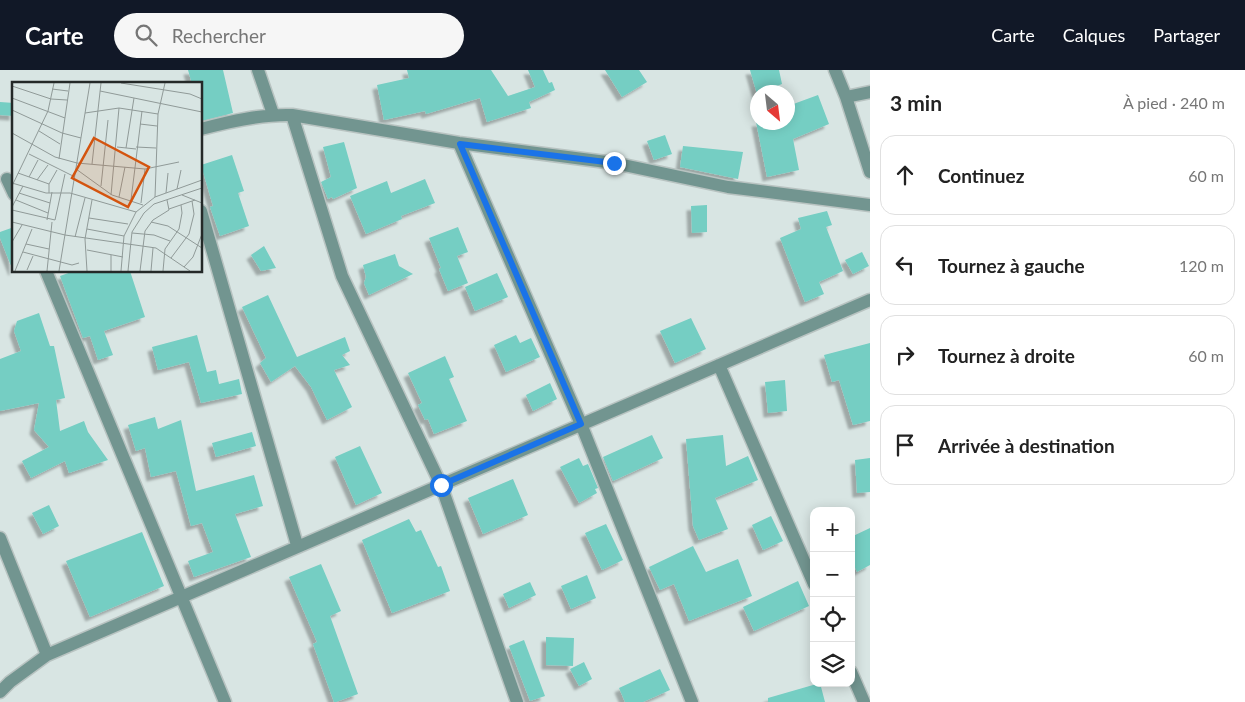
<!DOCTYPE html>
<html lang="fr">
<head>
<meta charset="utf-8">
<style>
  :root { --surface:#fff; --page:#f6f6f6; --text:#222; --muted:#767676; --line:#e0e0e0; --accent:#111827 }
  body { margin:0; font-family:Lato,sans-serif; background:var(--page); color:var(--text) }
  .controls { position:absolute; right:15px; bottom:15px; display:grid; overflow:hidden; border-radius:10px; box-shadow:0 2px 12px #0003 }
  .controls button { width:45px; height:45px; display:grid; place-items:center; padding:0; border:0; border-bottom:1px solid var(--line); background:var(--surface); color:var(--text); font:25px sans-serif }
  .compass { position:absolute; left:750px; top:15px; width:45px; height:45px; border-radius:50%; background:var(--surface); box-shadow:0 2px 12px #0003; rotate:152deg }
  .stop { position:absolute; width:15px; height:15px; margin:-11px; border:4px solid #1a73e8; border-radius:50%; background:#fff }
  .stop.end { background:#1a73e8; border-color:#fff; box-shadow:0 1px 5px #0008 }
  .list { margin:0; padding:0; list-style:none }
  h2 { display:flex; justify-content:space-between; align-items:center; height:65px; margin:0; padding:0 20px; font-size:21px }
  h2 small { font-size:16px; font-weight:400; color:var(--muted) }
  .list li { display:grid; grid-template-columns:32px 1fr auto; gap:15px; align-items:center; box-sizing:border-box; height:80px; margin:0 10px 10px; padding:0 10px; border:1px solid var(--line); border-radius:15px }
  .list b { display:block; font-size:19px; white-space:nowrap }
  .list em { font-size:16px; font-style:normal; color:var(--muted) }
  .icon { flex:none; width:28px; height:28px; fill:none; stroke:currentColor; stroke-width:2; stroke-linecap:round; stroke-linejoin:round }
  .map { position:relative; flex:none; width:870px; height:632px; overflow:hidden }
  header { display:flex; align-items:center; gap:30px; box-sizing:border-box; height:70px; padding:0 25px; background:var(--accent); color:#fff }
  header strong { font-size:24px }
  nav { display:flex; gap:28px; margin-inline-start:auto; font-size:18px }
  .search { width:350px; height:45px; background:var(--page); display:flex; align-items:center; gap:12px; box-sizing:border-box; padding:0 18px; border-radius:28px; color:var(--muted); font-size:19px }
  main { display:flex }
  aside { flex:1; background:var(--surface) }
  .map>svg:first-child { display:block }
</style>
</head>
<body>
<header>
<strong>Carte</strong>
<div class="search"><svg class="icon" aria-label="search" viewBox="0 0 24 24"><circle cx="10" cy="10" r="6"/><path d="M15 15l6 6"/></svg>Rechercher</div>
<nav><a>Carte</a><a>Calques</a><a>Partager</a></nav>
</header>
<main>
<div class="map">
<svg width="870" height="632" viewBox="0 0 870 632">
  <defs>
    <filter id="shadow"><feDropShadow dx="-4.5" dy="4.5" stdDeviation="1" flood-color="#0004"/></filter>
  </defs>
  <rect width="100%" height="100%" fill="#d8e5e3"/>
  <path fill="#75cec3" filter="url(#shadow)" d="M188,0H223L233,43L201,51V14H192Z
    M407,0H491L508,26L535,17L528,0H543L549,13L552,12L555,20L529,32L531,38L487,52L480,28L426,44L425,41L384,50L377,15L409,8Z
    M605,0H639L647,12L622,27Z
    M750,0H779L782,14L757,24Z
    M818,25L829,54L793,69L799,100L767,107L756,52H788V36Z
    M0,32L14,33V46L0,45Z
    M665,65L672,84L654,90L647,71Z
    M344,72L357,118L333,129L332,127L328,129L321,112L331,107L323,77Z
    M683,76L743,82L738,109L680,97Z
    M232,85L244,121L238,123L249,156L220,166L210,137L213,136L201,95Z
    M425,109L435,133L401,146L402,149L366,164L350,126L387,111L391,123Z
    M707,135V162L692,163L691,136Z
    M827,141L832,155L826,157L843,201L819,212L824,224L805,232L780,168L801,159L798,148Z
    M14,157V201H13L0,168V162Z
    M458,157L468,182L457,186L468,213L448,221L439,199L441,198L429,168Z
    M264,176L276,198L261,201L251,185Z
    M862,182L869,196L853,204L845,190Z
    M395,184L399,196L413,204L369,225L364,213L366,207L363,195Z
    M74,201H130L145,247L104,261L113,285L98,290L90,266L83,268L60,206Z
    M497,203L508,227L475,241L465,217Z
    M268,225L297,287L345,267L350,281L342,285L350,295L334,300L352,337L327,350L311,317L295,296L271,312L260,293L266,288L242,237Z
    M39,243L50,276H54L65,328L56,330L60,361L84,351L88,362L108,390L69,403L65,391L31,408L22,391L49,377L34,360L39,333L0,341V289L21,281L14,261L17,251Z
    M691,248L706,279L675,293L660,261Z
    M197,265L207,302L216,300L219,314L239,309L242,324L201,333L189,292L158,300L152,277Z
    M516,265L520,273L531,268L540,287L506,302L494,275Z
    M870,273V351L853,355L839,310L832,312L824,285Z
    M445,286L454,307L449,309L467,351L434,364L428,349L425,350L418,335L422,333L408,303Z
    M785,310L787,341L768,343L765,312Z
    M550,313L557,329L533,341L526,325Z
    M155,347L158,359L181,350L196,421L254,405L263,436L235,444L251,487L194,507L188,491L213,482L202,453L191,456L176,401L151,407L145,378L136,381L128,355Z
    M252,362L256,376L216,387L212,373Z
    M652,365L663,388L613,411L603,387Z
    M723,365L726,396L748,386L758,410L715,428L728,459L699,470L693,456L686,369Z
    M360,376L382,423L356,435L335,387Z
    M579,388L583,396L588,394L598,418L595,419L597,423L579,433L560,397Z
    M870,388V422L857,423L855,390Z
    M513,409L528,445L483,464L468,428Z
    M49,435L59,456L43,464L32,443Z
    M771,446L783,471L763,480L752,455Z
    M409,449L416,462L421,460L438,497L441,496L450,521L392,543L362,470Z
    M606,454L623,490L602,500L585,463Z
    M870,458V495L857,502L851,489V467Z
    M142,462L164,516L90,547L66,491Z
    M693,476L706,502L738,489L752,526L689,551L674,514L660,520L649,497Z
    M321,494L341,541L330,546L358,624L336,632H334L313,574L317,572L289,507Z
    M587,505L596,528L571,539L561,516Z
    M798,511L809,536L754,561L743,537Z
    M530,512L536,525L509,538L503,524Z
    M546,567L574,568L573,596L546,595Z
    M524,570L545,626L530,631L509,576Z
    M584,592L592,609L579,616L570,599Z
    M660,599L670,620L643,632H625L619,618Z
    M820,613L825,632H768V628Z"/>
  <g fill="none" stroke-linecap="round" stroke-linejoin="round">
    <g stroke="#b8c3c1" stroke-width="15">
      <path id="street" d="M258,0L273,44
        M835,0L846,27L870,102
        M846,27L870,22
        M292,45L342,206L441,415L517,632
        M201,59C231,51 262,44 292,45L459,73L614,93L728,117L870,135
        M459,73L581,354L692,632
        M7,109L14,124
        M201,141L297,475
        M46,201L225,632
        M719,295L814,514
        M0,468L47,585
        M851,602L864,632
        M0,622L10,612L47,585L870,230"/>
    </g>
    <use href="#street" stroke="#729590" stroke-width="12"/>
  </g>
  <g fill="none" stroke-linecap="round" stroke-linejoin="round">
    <path stroke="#1a73e8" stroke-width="6" d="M441,415L581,354L460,74L614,93"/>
  </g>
  <g transform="translate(12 12)">
    <rect width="190" height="190" fill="#d8e5e3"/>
    <path fill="none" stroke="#909a98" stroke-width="1" d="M109,1L178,12L190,17M0,4L39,17L55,18M40,7L56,9M88,9L190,30M0,16L53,36M0,28L50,51L69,56M73,31L107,26L146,32M128,42L145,44M27,49L48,62M0,51L43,75L65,81L133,87L167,80M105,65L124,67M124,65L144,66M114,66L122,16M17,72L63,95M47,77L58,1M80,82L89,1M64,87L100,113L131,123M6,91L37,102M17,95L26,78M25,98L36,83M0,101L34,111H58L124,130M0,104L36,29L42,1M89,104L96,38M165,107L169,88M7,111L38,121M37,111V102L45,88M154,111L156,91M99,113L107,26M170,113L190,121M107,115L113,85M143,115L146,32L153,1M4,118L36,131M119,118L130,29M129,121L133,87M0,125L11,104M157,127L183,118M0,128L43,138L53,92M77,136L116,142M35,138L40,110M0,140L53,153L144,166L178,189M139,140L156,144L190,166M75,147L112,154M120,151L142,153L158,159M63,155L73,116M0,160L10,143M14,162L37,167M75,168L111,175M11,170L60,183L67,181M159,176L177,152L182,132L180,119M172,185L181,175L190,152M15,188L21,174M3,189L20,147M35,189L40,140M47,189L78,1M75,189L73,157L80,118M99,189V173M109,189L112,154L124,130L143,115L190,98M116,189L120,150L132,131L142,122L190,106M128,189L133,149L141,138L157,128L155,118M139,189L141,166M151,189L153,167L167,147L170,131L169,123"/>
    <path fill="#d4540f" fill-opacity="0.15" stroke="#d4540f" stroke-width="2.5" d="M82,56L137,85L116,125L60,96Z"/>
    <rect width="190" height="190" fill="none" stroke="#242928" stroke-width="2.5"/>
  </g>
</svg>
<div class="controls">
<button>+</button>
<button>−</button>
<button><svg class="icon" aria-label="locate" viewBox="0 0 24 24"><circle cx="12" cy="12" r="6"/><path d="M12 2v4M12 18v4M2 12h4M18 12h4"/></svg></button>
<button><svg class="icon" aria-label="layers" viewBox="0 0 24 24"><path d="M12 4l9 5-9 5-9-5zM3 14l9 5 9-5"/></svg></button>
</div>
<svg class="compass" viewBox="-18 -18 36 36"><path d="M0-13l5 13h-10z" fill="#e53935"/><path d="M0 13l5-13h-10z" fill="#767676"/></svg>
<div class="stop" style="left:441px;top:415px"></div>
<div class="stop end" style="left:614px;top:93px"></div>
</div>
<aside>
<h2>3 min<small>À pied · 240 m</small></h2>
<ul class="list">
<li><svg class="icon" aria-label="ahead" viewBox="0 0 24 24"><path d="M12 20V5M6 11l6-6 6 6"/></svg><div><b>Continuez</b></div><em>60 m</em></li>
<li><svg class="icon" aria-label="left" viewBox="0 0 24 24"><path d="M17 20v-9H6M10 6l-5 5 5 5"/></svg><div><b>Tournez à gauche</b></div><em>120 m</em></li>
<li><svg class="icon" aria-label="right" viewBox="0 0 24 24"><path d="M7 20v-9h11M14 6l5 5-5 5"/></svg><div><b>Tournez à droite</b></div><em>60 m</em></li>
<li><svg class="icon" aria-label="arrive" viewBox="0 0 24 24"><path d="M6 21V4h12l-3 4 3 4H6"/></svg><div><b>Arrivée à destination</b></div></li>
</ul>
</aside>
</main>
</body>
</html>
